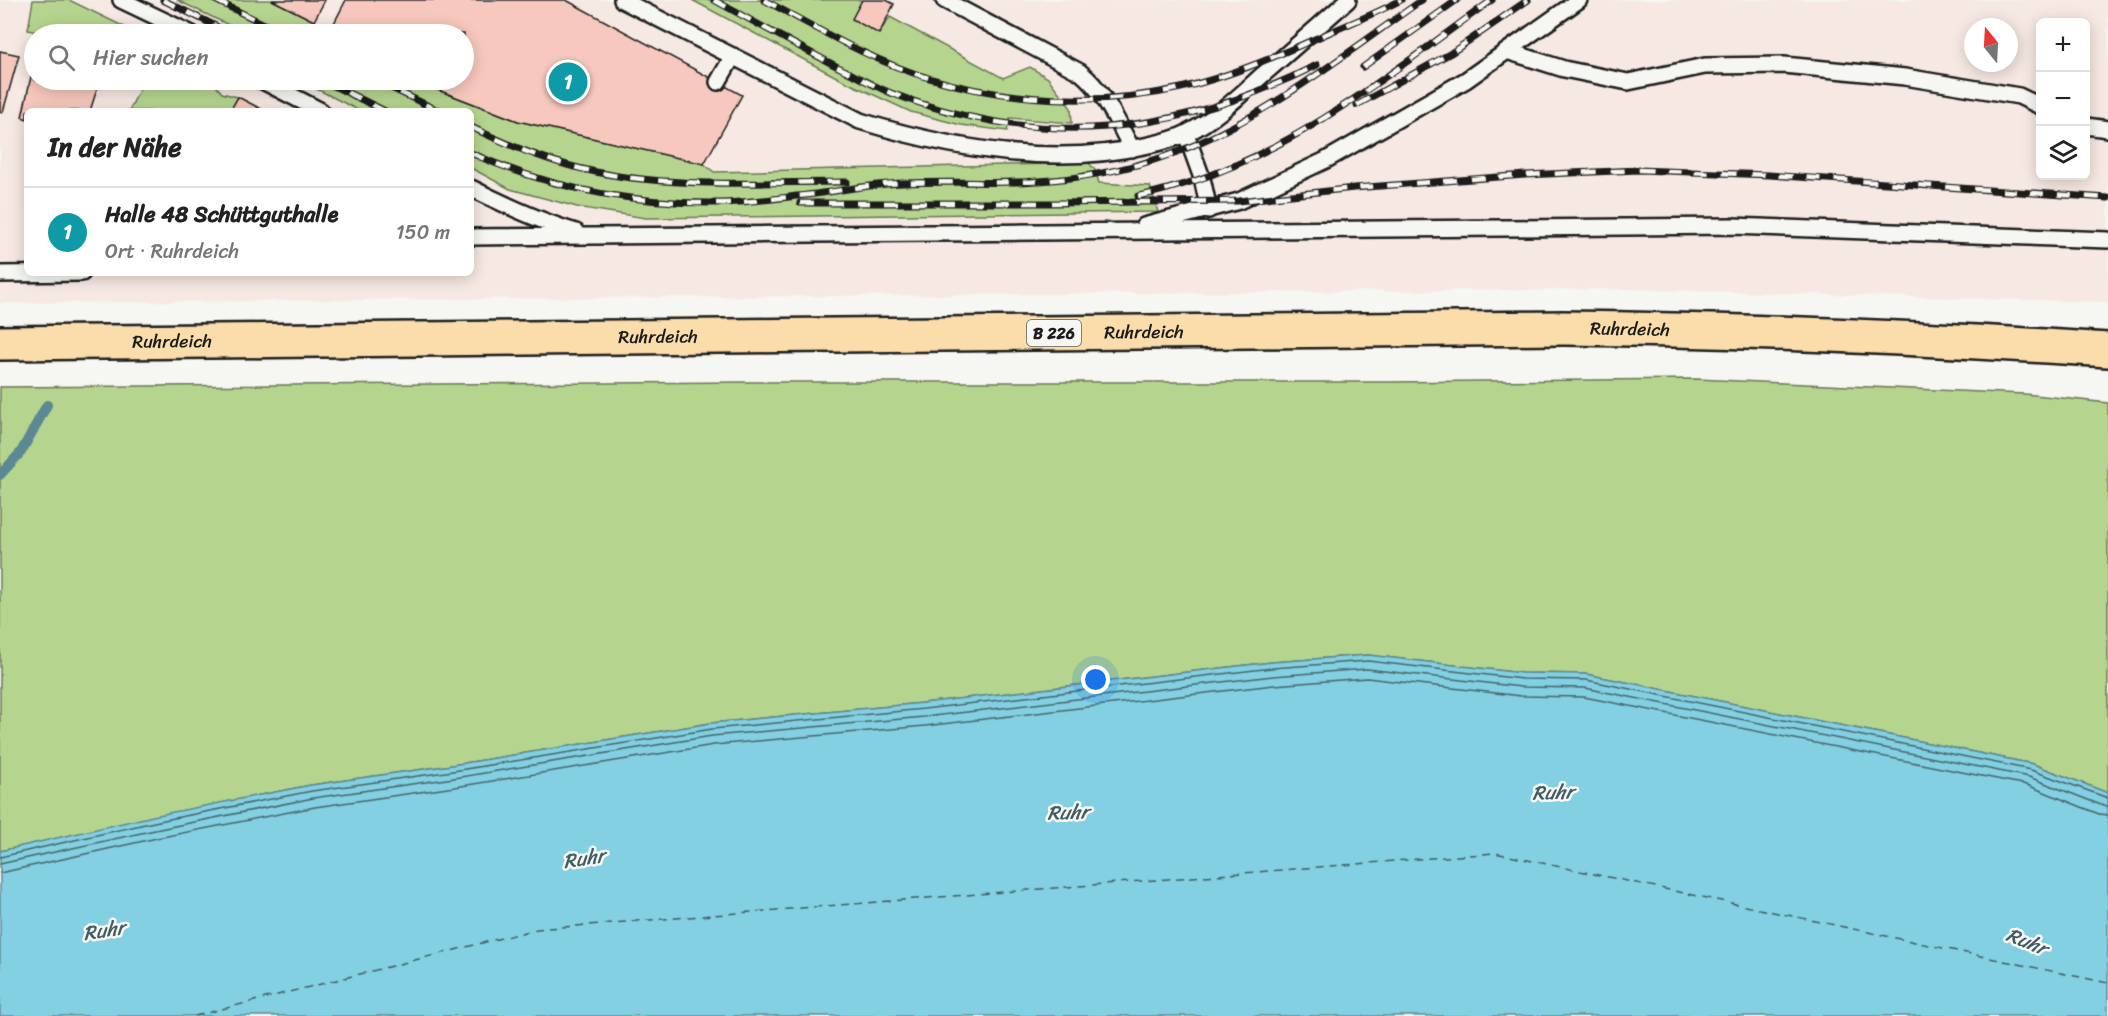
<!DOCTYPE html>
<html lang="de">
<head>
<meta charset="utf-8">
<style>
  :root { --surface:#fff; --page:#f6f6f6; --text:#222; --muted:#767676; --line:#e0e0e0; --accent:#ea580c }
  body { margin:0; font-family:Sriracha,sans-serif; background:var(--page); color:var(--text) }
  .controls { position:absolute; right:18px; top:18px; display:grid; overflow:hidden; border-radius:9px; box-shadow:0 3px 15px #0003 }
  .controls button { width:54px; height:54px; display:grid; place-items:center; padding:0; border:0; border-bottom:2px solid var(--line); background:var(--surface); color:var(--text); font:30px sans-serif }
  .compass { position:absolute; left:1964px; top:18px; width:54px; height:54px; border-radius:50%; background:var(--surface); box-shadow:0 3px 15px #0003; rotate:342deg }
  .you { position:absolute; left:1096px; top:680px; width:21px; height:21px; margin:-15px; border:4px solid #fff; border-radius:50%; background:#1a73e8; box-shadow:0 0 0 9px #1a73e833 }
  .badge { display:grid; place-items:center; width:39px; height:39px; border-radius:50%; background:var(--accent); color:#fff; font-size:20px; font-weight:700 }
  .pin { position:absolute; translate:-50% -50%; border:3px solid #fff; box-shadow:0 2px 6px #0006 }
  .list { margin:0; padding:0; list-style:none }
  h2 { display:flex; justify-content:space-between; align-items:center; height:78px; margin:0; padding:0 24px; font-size:26px }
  h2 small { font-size:20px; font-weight:400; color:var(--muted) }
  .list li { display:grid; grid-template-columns:39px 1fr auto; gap:18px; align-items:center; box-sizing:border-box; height:90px; padding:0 24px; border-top:2px solid var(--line) }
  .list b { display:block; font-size:22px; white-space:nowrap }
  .list p { margin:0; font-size:20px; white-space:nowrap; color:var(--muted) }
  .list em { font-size:20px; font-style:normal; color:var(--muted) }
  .icon { flex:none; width:33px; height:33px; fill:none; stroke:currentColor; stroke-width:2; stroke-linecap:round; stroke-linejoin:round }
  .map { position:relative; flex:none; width:2108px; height:1016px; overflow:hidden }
  .search { position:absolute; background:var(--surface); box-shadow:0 3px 15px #0003; left:24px; top:24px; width:450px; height:66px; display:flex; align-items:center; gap:15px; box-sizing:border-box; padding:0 21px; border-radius:33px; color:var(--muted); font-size:22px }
  .panel { position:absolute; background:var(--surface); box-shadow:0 3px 15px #0003; left:24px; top:108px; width:450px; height:168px; border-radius:9px }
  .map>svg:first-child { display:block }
</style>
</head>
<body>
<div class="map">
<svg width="2108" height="1016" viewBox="0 0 2108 1016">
  <rect width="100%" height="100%" fill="#f6f6f2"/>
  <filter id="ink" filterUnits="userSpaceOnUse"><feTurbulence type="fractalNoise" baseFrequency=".0167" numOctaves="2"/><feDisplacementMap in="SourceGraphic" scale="12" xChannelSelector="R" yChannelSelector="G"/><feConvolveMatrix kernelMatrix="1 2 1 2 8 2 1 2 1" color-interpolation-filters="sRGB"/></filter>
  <g filter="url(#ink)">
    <path fill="#f6e8e2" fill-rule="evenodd" d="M0,0H2108V302L1625,289L0,303ZM2040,22H2086V176H2040ZM1973,27H2009V63H1973ZM34,34H464V80H34ZM27,111H471V273H27Z"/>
    <path fill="#b5d58e" stroke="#687855" stroke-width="1.5" d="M33,0H69L139,34H44L28,30Z
      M177,0H272L314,21L331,34H247Z
      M692,0H861L879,33L890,17L1003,78L1030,67L1048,78L1071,108L1072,123L1010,118L1007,131L961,125L911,112L846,82Z
      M144,80H211L222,93L238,97L230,111H129Z
      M299,80H412L518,121L704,164L714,172L1089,163L1095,170L1099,183L1150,186L1158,212L646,218L577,207L510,189L471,168V111H360Z
      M1696,379L2024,394L2108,403V793L2033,764L1586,674L1522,673L1368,655L1272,662L923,703L711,723L452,765L311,785L157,816L0,851V387L749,382H1388Z"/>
    <path fill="#83d0e2" stroke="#5a8893" stroke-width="1.5" d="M1368,655L1522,673L1586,674L2033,764L2108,793V1016H0V851L153,816L311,785L452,765L711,723L923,703L1272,662Z"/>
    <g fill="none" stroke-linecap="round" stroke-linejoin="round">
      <path stroke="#45646b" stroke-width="1.5" d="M0,857L154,822L312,791L453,771L712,729L924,709L1272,668L1368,661L1522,679L1586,680L2031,770L2108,798
        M0,864L155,830L313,798L454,778L712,736L924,717L1273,676L1367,669L1521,687L1585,688L2029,777L2101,805L2108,806
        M0,873L157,838L315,807L455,787L714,745L925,726L1274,685L1367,678L1521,696L1584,697L2027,785L2099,814L2108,815"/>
      <path stroke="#5a8893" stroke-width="10" d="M0,475L21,452L47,405"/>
      <path stroke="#405b61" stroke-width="1.5" stroke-dasharray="8 6" stroke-linecap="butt" d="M195,1016L537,929L1495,853L2108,983"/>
    </g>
    <path fill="#f7c8bd" stroke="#1c1c1c" stroke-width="1.5" d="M272,0H325L314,21Z
      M346,0H566L742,95L704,164L518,121L412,80H464V34H331L329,33Z
      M862,0H886L894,4L879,34L852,19Z
      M0,51L19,55L3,112H0Z
      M34,63V80H100L90,111H27V119L22,117Z
      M238,97L265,111H230Z"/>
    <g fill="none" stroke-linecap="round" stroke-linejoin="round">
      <g stroke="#1c1c1c" stroke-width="20">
        <path id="service" d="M121,0L192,34
          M622,0L860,121C948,148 1053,167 1144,146C1158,143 1174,140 1187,133C1214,120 1237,98 1259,78C1289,52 1319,26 1348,0
          M944,0L1080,72C1105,92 1117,121 1132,149
          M1507,51L1564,69L1628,82L1705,66L1784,65L1905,77L2019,96L2040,106
          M261,80L321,111
          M718,82L733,56
          M2086,126L2108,129
          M1186,134L1202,178L1209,210
          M471,188C505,205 539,221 576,232
          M1144,226L1239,201L1326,160L1466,80L1579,0
          M471,237L1732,226L2108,240
          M0,274L82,273"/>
      </g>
      <g stroke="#1c1c1c" stroke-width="38">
        <g id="primary">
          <path id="s1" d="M0,343L1563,328C1745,330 1926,338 2108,350"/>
        </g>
      </g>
      <use href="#service" stroke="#f6f6f2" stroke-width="15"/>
      <use href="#primary" stroke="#faddab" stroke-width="33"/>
      <g stroke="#1c1c1c" stroke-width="7">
        <path id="rail" d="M163,0L232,34
          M215,0L285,34
          M714,0C756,23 799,47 842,69C858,77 874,86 891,93C1041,150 1175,136 1317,65
          M764,0C817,28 871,61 929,78C1007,102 1102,106 1181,88C1232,76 1279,55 1326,34C1351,23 1377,13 1401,0
          M1363,67L1457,0
          M322,80L385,111
          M375,80L439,111
          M1357,105L1451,53L1528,0
          M471,127C508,145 546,161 587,170C668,189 764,182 847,182
          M471,153C549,188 632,204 717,203C744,203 771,199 797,196C833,193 867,184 903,183C948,181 994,184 1039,181C1090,178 1145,166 1192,146C1274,111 1349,51 1422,0
          M1138,196C1156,193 1174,187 1191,182C1304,145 1397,68 1492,0
          M800,203H1061
          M1052,203L1239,201L1354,188L1525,175L1639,170L1769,175L2108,198"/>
      </g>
      <use href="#rail" stroke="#f6f6f2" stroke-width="4.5" stroke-dasharray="14" stroke-linecap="butt"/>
    </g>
  </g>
  <g text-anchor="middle" stroke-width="5" stroke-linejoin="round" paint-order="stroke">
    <rect fill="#f6f6f2" stroke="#5d5d5c" stroke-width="1.5" x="1027" y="320" width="54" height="26" rx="4.5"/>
    <g font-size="16" font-weight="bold" fill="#1c1c1c">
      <text x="1054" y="339">B 226</text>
    </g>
    <g font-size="18" fill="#1c1c1c" stroke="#f6f6f2">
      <text dy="6" stroke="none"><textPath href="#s1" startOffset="1630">Ruhrdeich</textPath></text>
      <text dy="6" stroke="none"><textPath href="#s1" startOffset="1144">Ruhrdeich</textPath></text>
      <text dy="6" stroke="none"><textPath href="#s1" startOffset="658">Ruhrdeich</textPath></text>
      <text dy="6" stroke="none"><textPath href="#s1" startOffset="172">Ruhrdeich</textPath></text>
    </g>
    <g font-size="20" font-style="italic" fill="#405b61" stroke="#f6f6f2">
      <text transform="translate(1553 792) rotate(-2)" y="7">Ruhr</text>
      <text transform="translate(1068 812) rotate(-2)" y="7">Ruhr</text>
      <text transform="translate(584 858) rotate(-9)" y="7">Ruhr</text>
      <text transform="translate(104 930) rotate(-9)" y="7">Ruhr</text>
      <text transform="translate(2027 941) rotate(22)" y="7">Ruhr</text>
    </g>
  </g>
</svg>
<div class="controls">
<button>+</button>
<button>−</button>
<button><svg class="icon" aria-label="layers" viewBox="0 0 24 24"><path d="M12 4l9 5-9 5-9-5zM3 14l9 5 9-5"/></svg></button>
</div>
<svg class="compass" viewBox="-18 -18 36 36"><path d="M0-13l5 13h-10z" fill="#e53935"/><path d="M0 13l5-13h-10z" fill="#767676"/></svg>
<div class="you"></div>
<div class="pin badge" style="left:568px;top:82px;background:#0f9aa8">1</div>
<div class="search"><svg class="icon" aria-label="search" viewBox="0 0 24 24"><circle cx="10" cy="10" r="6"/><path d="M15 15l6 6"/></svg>Hier suchen</div>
<section class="panel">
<h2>In der Nähe<small></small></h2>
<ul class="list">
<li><span class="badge" style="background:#0f9aa8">1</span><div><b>Halle 48 Schüttguthalle</b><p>Ort · Ruhrdeich</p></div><em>150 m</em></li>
</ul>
</section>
</div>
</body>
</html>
